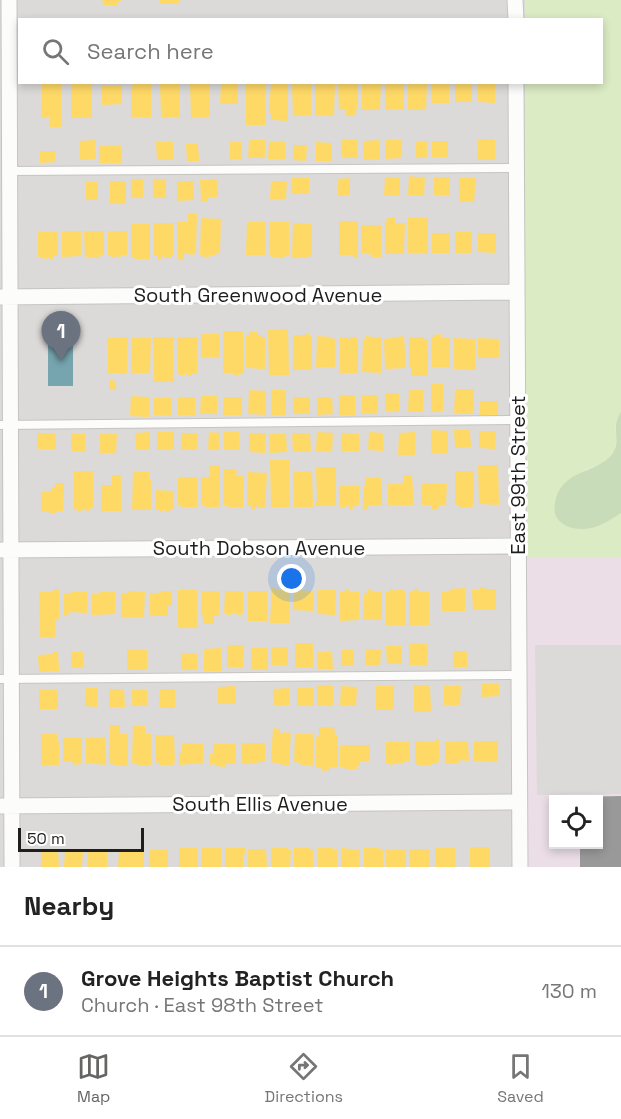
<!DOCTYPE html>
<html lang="en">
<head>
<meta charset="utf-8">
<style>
  :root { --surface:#fff; --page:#f6f6f6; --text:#222; --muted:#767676; --line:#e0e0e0; --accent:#666564 }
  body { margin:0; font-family:"Space Grotesk",sans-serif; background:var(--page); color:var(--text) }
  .controls { position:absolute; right:18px; bottom:18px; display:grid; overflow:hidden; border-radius:0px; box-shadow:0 3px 9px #0003 }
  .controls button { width:54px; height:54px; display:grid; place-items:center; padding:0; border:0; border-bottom:2px solid var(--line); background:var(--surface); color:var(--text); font:30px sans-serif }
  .scale { position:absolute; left:18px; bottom:15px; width:126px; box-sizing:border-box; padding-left:6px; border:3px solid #1e1e1e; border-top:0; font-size:16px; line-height:21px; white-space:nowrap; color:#1e1e1e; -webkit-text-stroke:4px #fff; paint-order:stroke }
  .you { position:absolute; left:292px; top:579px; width:21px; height:21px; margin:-15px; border:4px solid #fff; border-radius:50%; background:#1a73e8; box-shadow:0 0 0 9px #1a73e833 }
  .badge { display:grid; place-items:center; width:39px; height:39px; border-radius:50%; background:var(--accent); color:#fff; font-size:20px; font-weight:700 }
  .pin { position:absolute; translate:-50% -50px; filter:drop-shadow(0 2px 3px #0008) }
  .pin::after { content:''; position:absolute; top:32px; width:21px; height:18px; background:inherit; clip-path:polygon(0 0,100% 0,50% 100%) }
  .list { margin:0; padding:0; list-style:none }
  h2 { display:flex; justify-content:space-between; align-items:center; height:78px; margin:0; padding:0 24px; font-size:26px }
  h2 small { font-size:20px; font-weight:400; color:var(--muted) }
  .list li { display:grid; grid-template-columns:39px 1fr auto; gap:18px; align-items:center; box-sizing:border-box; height:90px; padding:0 24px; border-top:2px solid var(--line) }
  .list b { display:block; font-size:22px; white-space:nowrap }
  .list p { margin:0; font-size:20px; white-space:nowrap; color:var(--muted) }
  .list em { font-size:20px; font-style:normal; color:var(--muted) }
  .icon { flex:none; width:33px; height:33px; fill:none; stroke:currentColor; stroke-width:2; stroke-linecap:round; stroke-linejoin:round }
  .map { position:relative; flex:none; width:621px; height:867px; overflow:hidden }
  .search { position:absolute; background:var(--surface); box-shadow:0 3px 9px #0003; left:18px; right:18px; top:18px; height:66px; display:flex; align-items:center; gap:15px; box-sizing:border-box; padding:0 21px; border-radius:0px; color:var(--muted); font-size:22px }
  .sheet { height:168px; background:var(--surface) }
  nav { display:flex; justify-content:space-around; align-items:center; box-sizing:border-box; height:84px; border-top:2px solid var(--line); background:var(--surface); font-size:16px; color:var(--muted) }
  nav a { display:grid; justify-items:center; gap:3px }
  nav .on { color:var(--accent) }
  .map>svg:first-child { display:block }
</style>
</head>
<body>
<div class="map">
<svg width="621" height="867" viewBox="0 0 621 867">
  <rect width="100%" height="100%" fill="#edeae6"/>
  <path fill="#dcdad8" d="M0,0H525V20H20V82L525,83L524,558L526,867H0Z"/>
  <path fill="#ebdee6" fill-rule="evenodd" d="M524,558H621V867H526ZM554,800H598V844H554Z"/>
  <path fill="#dbdad8" d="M535,645H621V794L537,795Z"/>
  <path fill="#dbebc3" d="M525,0H621V411L615,426L617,437L615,449L606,462L585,470L601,525L621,513V558H524L525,83L602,82V20L525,19Z"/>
  <path fill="#c8dcba" d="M621,411V513C610,520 597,529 583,529C576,529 568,528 562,523C554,517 554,512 555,503C562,466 601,475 614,451C618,444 616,436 616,429C615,423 619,416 621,411Z"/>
  <path fill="#ffd966" d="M102,0H121V2H118V5H104Z
    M160,0H180V4H160Z
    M271,82H288V121L271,120V113H269Z
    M292,82H311V115L293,116Z
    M315,82L335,83L334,116L315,115Z
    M338,82H358V110H356V116H346V110H339Z
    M362,82L381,83L380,110H362Z
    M404,82V109L385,110V83Z
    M408,82L427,83L426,110H408Z
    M449,82V103H432L431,83Z
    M478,82H495V103L478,102Z
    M71,83H92V118H71Z
    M134,83H151V117H131V86H134Z
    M160,83H180V117H161Z
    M190,83H209L210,117L191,118Z
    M455,83H472V102H455Z
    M42,84H61V127H49L50,117H41Z
    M221,84H238V104H220Z
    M246,84H265L266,125H246Z
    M122,85V104L102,105V86Z
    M357,139L358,158H342L341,140Z
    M478,139L495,140V160H477Z
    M95,140L96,159L80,160V141Z
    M249,140H265V158H248Z
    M379,140L380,159L364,160L363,141Z
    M385,140H402V158L386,159Z
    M285,141V159H268L269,142Z
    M427,141V158H416V142Z
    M432,141H448V157L432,158Z
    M156,142H173V160H157Z
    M230,142H242V159H230Z
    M316,142L332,143V161H316Z
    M186,144H198L199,161H187Z
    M293,145H307L306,161L293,160Z
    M99,146H122V163H99Z
    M40,151H55V162L40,163Z
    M409,176L425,178L424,196L408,195Z
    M385,177L400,178V196H384Z
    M434,177H450V195H434Z
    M292,178H309V194H291Z
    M350,178V195L338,196V179Z
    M459,178H476L474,202H460V195H459Z
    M131,179H143V198H131Z
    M153,179H166V198H153Z
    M217,179L218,197L208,198V201H201L200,180Z
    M110,181H126V204H110Z
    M177,181H193L194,200L177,201Z
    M271,181H287L286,199H270Z
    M86,182H98V200H86Z
    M188,214H197L196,253L192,255L184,253V260L178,259L177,222H188Z
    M201,218L221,219L220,253H216V255H210V257H203V255H200Z
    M387,218H395V223H405L404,254H385V223H386Z
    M408,218H428V254L408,253Z
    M339,221H358V258L353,257V255H339Z
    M247,222H265L266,255H246Z
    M270,222H289V255H285V258L271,257V255H269Z
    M154,223H173V256H171V258H164V256H162V259H158L157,256H154Z
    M293,223L312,224V255H310V258H292Z
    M131,224H150V259H135V257H131Z
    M361,225H381V257H372V255L362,253Z
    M62,231H81V256L62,257Z
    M84,231H104V255H100V258H95L94,256H93V258H88V257H85Z
    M108,231H127V255H122V258L116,256V258H111V256H108Z
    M38,232H58V256H53V259H49V257H47V259L38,257Z
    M455,232H472V253H455Z
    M432,233H450V253H432Z
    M478,233H496V253L478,252Z
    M288,329L289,375H269L268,330Z
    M223,331H243L244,373H239V375H234V373H223Z
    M249,332H257V335H262V337H265V369L246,368V335H249Z
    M201,334H220L219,358L201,357Z
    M305,334H309V336H312V370H293V335H305Z
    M441,334V338H450V367H432L431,337H433V335Z
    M317,336L331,337V338L335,339V367H316Z
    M366,336L382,338L381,373L362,372L363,339H366Z
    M404,336L406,368L385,369L384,339Z
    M128,337V342H127V373H108V343H107V338Z
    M153,337H175L173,342L174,382H154V343H153Z
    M177,337H197V374H192V376H187V374H185V375H179V373L178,374Z
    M340,337H348V339H349V337L357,338L358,339V373H340Z
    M409,337H424V339H428V376H411V368H409Z
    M132,338H151L150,373H131Z
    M454,338L475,339V370L454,369Z
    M478,338L499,339V358H478Z
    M110,380L116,381V390H109Z
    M431,384H443V412H431Z
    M455,389H474V414H454Z
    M249,390L266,391V415L248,414Z
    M271,390H286V415H271Z
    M409,390H423V412H408Z
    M385,393H399V412L385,411Z
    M339,395H355V415H339Z
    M362,395H378V414H362Z
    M131,396L149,397V417L130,416Z
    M201,396H217V414H200Z
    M178,397H195V415H178Z
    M224,397H242V415H223Z
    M293,397H310V414H293Z
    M317,397H332L333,414L317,415Z
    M154,398H171V416L154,415Z
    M480,401H498V415H480Z
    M431,430L448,431V454L431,453Z
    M454,430H470L471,447L455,448Z
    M479,431H496L495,449L479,448Z
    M150,432V450H136L135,433Z
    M157,432H174V450H157Z
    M209,432L220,433L219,450H208Z
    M224,432H239L240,450H224Z
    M317,432L333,433L332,452L316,451Z
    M369,432L383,433V451L368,450Z
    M415,432V455H398L399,433Z
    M37,433H55L56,449H37Z
    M181,433H197V450H181Z
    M249,433H266L265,453L249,452Z
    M292,433H310L311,452H293Z
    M341,433L359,434V451H341Z
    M71,434H85V452L71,451Z
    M100,434H117L116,453H100Z
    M269,434H286L287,452L270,453Z
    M270,460H289L290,507H271Z
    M209,465H220V507H205V505H201V477H210Z
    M478,465H498L499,505L479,504Z
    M316,467H336V506H316L315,501H317Z
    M224,469H237L236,476H244L243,507H228V505H223Z
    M74,471H93V508H91L89,511L82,509V512L78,511V509H74Z
    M312,471L313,507H294L293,472Z
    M455,471H474V504L472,507L459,508V505H455Z
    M133,472H149V480H151V510H132Z
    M248,472L267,473L265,508H257V506H255V509H251V506H247Z
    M112,475H121V511H101V485H112Z
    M404,475H412L414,505H388V484H404Z
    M178,477H197V507H182V505H178Z
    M366,478H381V486H382V506L368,505V509H363L364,486H365Z
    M55,483H64L63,512L56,511V513L49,514V512H41V492H52V487L55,488Z
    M422,483L447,484L446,505H439L438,509H432V505H421Z
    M339,486H359V505L354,506L353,509H349V506L340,508Z
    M156,490L174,491L173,510H170V512L163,510V512H159V510H155Z
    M480,587H486V589H496V610H473L472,590H480Z
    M272,588L279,589V590H290L289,623H270Z
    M465,588V611H442V592H449V589Z
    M53,589H59V620H55V637H40L39,592H53Z
    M345,589H349V592H359V620L340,621V592H345Z
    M367,589H372V592H382V620H363L364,593H367Z
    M389,589H394V591L396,590L404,589V592H405L406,625L386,626V592H389Z
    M413,589H419L418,592H429V625H409V592H413Z
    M178,590H197V628H178Z
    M294,590L314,591L313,611L293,610Z
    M317,590H336L335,615L317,614Z
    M115,591V614L92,615V594H100V592Z
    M128,591L145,592L144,617H121V593H128Z
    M158,591H172V606H168V616H150V593H159Z
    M202,591H220L219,615H214V624H203V615H201Z
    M225,591H243V613H242V615H238V613H230L231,615H228V613H224Z
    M248,591H267V621H248Z
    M71,592H87V613L69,612L68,616H64V593H71Z
    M295,643H313V668L295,667Z
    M409,643L428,644L427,666L409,665Z
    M227,645H244L243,667H227Z
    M386,646H402V664H387Z
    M271,647H288V665H272Z
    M221,648V671H204V649Z
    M251,648H268V670H251Z
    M366,649L381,650L380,666L365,665Z
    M127,650H147V670H127Z
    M341,650H354V666H341Z
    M453,651H467V667H453Z
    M53,652H58L59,671L39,672L38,655L53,654Z
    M71,652H83L84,668H71Z
    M317,652H332L333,669H318Z
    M181,653L198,654L197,670H181Z
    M499,683L500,696L482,697L481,684Z
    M317,685L333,686V706L317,705Z
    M414,685H430L431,712H414Z
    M235,686L236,704H218V687Z
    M341,686L357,687L356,706L340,705Z
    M376,686H394V710H376Z
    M444,686H461L460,705H444Z
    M86,688H98L97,707L85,706Z
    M289,688L290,705L274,706L273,689Z
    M297,688H314V706H297Z
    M109,689H124L125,707H109Z
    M160,689H175V708H159Z
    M39,690H58V709H39Z
    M132,690H147V706H132Z
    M110,725H120V734H128V763H127V766H113V764H109Z
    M133,726H145V734H151V765H137V763H132Z
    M319,727H334L335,735H338V767H330V770L322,771V768H316V737L319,736Z
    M273,728L280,729V733H283V732L291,733L289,766L271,762Z
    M41,733L57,734V741H59V765H41Z
    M295,734H314L313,765H305L298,764V762H294Z
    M155,735H174L175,763L174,762V765H159V762L156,763Z
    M63,738H82V764L73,765V762H63Z
    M86,738H105L106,765L86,763Z
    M435,739H439V762H437V764H431V765H417V763H415V741L435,742Z
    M468,741L469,761L460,760V763H454V764H447L448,763H445V742Z
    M474,741H498V762L474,761Z
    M386,742H410V761H403V763H396V764L389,765V763H386Z
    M182,743L203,744V763L179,765V753H182Z
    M242,743H265V762H258V764H242Z
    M213,744H236V764H226V767L215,766V764L210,765V754L213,753Z
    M340,745H370V761H360V766H357V769H345V767H340Z
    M470,847H490V867H470Z
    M179,848H197L198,867H179Z
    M202,848H222L221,867H201Z
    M225,848H245V854H243V867H225Z
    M271,848H287V850H291L290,867H271Z
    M294,848H310V850H314L313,867H294Z
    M318,848H333V850H337V867H318Z
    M342,848L360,850L359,867H341Z
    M364,848H379V850H383V867H364Z
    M435,848H455V867H436Z
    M87,849H107V867H88Z
    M122,849L144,851V867H118L119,851H122Z
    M248,849H266L267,867H248Z
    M409,849H429L430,867H410Z
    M58,850L59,867H41V851Z
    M65,850H83L82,867H64Z
    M149,850H168V867H149Z
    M386,850H406V867H386Z"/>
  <path fill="#76a5af" d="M48,336H73V386H48Z"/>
  <path fill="#999" d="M621,796V867H580V844H598V800H579V797Z"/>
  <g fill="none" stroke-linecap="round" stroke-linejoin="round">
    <g stroke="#c5c4c2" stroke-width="10">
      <path id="service" d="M9,171L516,168
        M0,425L517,420
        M0,679L519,675"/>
    </g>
    <g stroke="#c5c4c2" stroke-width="17">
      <path id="minor" d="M9,0L12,867
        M515,0L516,20
        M516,82L520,867
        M0,297L517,292
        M2,550L518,546
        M0,806L519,802"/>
    </g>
    <use href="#service" stroke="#fcfcfb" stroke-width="8"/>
    <use href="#minor" stroke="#fcfcfb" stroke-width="15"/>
  </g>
  <g text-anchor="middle" stroke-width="6" stroke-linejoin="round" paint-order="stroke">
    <g font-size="20" fill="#1e1e1e" stroke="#fff">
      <text x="258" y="302">South Greenwood Avenue</text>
      <text transform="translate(518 475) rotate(-90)" y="7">East 99th Street</text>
      <text x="259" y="555">South Dobson Avenue</text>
      <text x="260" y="811">South Ellis Avenue</text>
    </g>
  </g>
</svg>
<div class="controls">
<button><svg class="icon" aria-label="locate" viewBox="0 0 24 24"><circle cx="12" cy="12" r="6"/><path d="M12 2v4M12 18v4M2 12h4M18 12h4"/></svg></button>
</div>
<div class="scale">50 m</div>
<div class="you"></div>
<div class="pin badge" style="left:61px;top:361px;background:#6b7280">1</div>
<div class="search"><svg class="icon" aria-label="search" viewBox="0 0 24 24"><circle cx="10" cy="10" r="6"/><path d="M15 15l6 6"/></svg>Search here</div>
</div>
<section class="sheet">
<h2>Nearby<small></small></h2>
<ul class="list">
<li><span class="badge" style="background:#6b7280">1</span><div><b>Grove Heights Baptist Church</b><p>Church · East 98th Street</p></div><em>130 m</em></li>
</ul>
</section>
<nav>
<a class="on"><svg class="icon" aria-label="map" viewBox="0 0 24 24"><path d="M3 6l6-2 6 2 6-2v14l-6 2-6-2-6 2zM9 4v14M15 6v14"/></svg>Map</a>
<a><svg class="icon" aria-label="directions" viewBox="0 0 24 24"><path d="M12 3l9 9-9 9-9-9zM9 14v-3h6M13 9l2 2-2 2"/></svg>Directions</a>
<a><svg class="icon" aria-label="saved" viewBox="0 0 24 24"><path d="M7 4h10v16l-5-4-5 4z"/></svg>Saved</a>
</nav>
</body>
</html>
